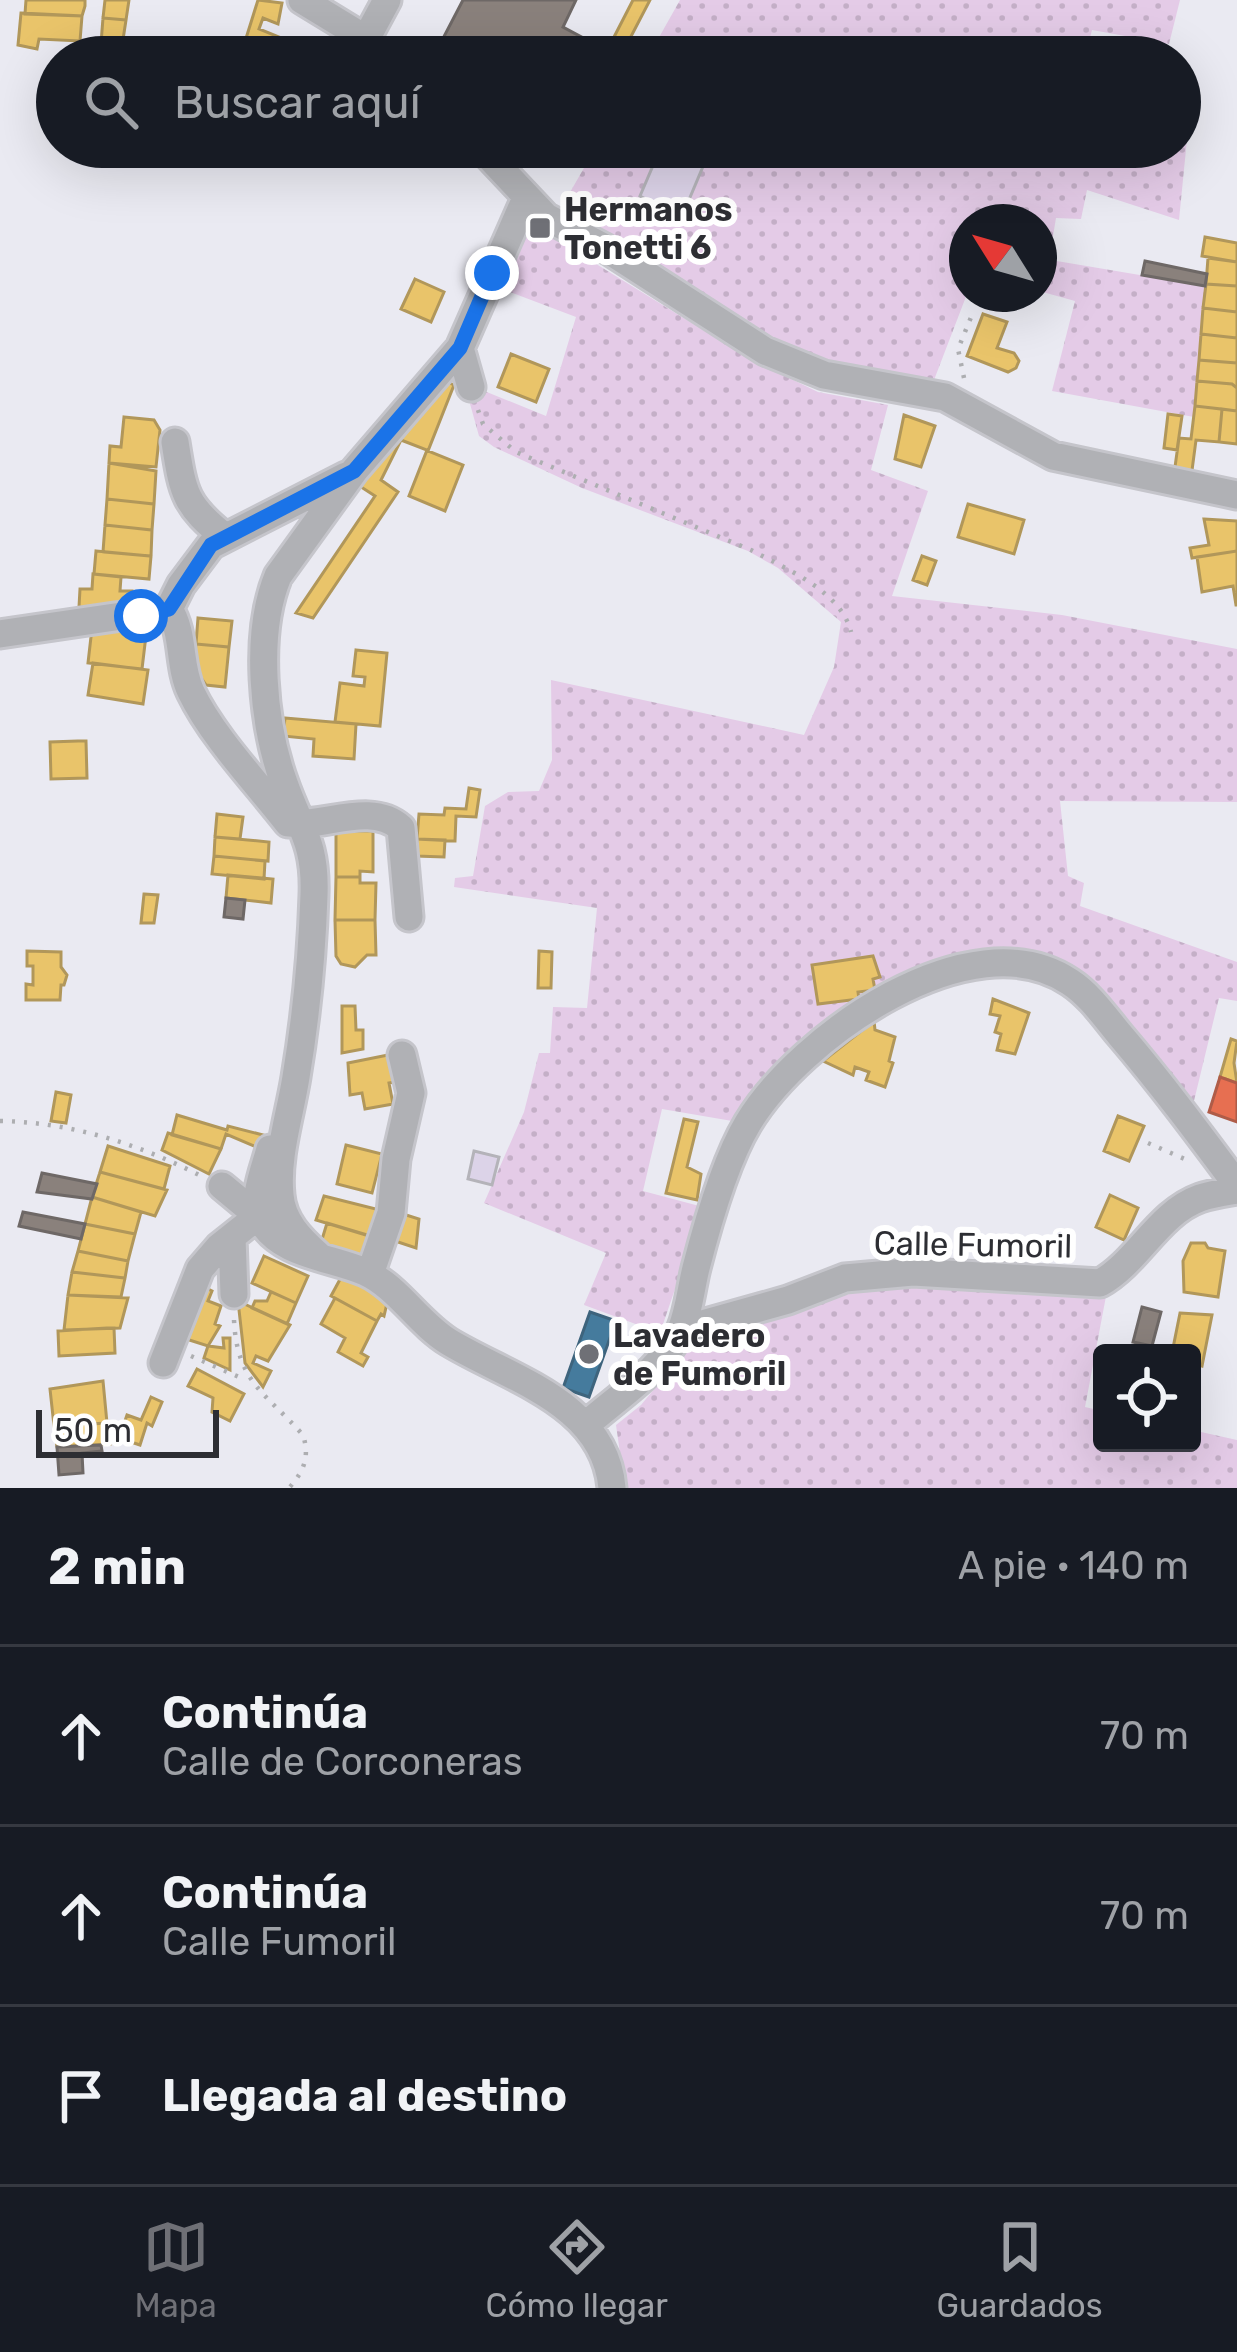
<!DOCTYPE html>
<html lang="es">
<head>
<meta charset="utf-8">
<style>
  :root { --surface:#171b24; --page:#20242c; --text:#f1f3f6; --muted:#9ea1a6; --line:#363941; --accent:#6f7076 }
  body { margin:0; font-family:Rubik,sans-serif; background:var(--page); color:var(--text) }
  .controls { position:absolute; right:36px; bottom:36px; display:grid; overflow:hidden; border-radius:12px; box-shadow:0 12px 48px #0002 }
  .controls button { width:108px; height:108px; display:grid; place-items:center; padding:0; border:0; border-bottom:3px solid var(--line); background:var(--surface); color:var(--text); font:60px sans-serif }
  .compass { position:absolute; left:949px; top:204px; width:108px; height:108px; border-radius:50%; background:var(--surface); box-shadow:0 12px 48px #0002; rotate:307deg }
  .scale { position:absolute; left:36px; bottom:30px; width:183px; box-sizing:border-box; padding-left:12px; border:6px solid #2d2e33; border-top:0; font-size:33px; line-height:42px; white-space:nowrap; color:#2d2e33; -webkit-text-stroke:9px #fff; paint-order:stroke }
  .stop { position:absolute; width:36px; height:36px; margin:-27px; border:9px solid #1a73e8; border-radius:50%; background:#fff }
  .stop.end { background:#1a73e8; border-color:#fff; box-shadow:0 3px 12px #0008 }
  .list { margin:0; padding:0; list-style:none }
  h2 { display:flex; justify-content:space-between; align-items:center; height:156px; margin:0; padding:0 48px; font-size:51px }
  h2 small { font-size:39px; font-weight:400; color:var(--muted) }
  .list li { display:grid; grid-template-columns:78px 1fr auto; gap:36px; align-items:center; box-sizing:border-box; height:180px; padding:0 48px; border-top:3px solid var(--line) }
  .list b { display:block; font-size:45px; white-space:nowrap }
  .list p { margin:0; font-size:39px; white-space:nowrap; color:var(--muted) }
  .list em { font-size:39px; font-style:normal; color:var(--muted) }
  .icon { flex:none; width:66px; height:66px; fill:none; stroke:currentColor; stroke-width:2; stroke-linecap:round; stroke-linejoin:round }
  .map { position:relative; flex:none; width:1237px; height:1488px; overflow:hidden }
  .search { position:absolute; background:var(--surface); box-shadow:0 12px 48px #0002; left:36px; right:36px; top:36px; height:132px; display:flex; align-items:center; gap:30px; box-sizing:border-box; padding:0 42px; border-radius:66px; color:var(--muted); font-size:45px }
  .sheet { height:696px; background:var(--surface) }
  nav { display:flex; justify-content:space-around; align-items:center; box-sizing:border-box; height:168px; border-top:3px solid var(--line); background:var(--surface); font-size:33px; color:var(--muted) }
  nav a { display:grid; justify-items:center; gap:6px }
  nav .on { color:var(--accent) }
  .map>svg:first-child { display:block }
</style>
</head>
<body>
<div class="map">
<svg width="1237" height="1488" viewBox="0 0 1237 1488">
  <defs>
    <pattern id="grass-dots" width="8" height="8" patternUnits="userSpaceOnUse" patternTransform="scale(3)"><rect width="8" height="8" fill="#e4cbe7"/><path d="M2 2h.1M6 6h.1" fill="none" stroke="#c4afc7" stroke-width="1.8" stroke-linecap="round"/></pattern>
  </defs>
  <rect width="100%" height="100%" fill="#eaeaf2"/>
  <path fill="url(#grass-dots)" d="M680,0H1180L1169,44L1092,30L1085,57H648Z
    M1180,119H1189L1179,220L1087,190L1081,219L1056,218L1052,242L1039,238V222H967V294L934,380C901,374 865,373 833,364C737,336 645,261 561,208L596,147H1180Z
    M528,231L559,241L750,359L818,392L888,405L871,470L928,491L892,596L1062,615L1237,649V802L1060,801L1068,876L1084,883L1080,906L1237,962V1001L1219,998L1192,1109L1084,978L950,959L738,1122L662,1109L643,1191L703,1207L660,1333L584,1305L606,1253L484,1203L524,1112L539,1053H550L553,1007L587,1008L597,908L454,887L455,878L473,876L485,806L508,792L539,791L552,760L551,680L804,735L834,667L841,622L778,568L748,551L582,488L494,447L479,436L467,393L477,388L546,416L576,317L505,290Z
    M1039,258L1205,286L1194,417L1052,391L1075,301L1039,291Z
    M896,1280L1107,1291L1085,1407L1102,1411V1443H1192V1430L1237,1440V1488H625L616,1425L641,1405L698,1336L804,1293Z"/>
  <path fill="#e9c46a" stroke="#b1975a" stroke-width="3" d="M26,0H85V6L82,16L25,14Z
    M105,0H129L126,20L103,18Z
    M258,0L282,3L278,24L263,18L259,29L284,39L279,52L292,57H257L242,51Z
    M633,0H650L625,48L612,41Z
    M21,13L82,16L80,41L39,39L37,49L18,45Z
    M103,18L126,20L122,46L101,44Z
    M1205,237L1237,243V262L1202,256Z
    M1208,258L1237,262V286L1206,284Z
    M415,279L444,292L431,322L401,309Z
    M1206,284L1237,286V312L1203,308Z
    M1203,308L1237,312V338L1201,334Z
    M983,314L1007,322L997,348L1014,353L1019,361L1016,368L1008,372L967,356Z
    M1201,334L1237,338V363L1199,360Z
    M511,354L549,369L536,402L498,387Z
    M1199,360L1237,363V388L1232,384L1197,381Z
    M445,381L454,385L428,451L463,465L445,511L409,496L427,450L401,440L381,480L398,492L313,618L296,613L375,496L358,485Z
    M1197,381L1232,384L1237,388V411L1195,406Z
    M1195,406L1222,409L1219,442L1196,440L1191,478L1174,474L1179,438L1191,439Z
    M1222,409L1237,411V444L1219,442Z
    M1168,414L1182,416L1177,450L1164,448Z
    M904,415L935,426L921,467L895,459Z
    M124,417L154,420L160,430L156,467L109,463L110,446L121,447Z
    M109,463L156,471L154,504L107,499Z
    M107,499L154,504L152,530L105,525Z
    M968,504L1024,520L1014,554L958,537Z
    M1204,519L1237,521V551L1192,558L1190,548L1209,545Z
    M105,525L152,530L151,556L103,552Z
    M96,551L151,556L149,579L94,574Z
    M1237,551V605H1236L1233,586L1202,592L1197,557Z
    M922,556L936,561L927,585L913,580Z
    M93,574L121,577L120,591H132L131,608L79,607L80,589H92Z
    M198,618L232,621L229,647L196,644Z
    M147,627L142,669L88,663L92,628Z
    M196,644L229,647L225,687L206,685L193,667Z
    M356,650L387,653L380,726L335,722L340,683L364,686L365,677L353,676Z
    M93,663L148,670L143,704L88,695Z
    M285,718L356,724L354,759L313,756L314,739L283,736Z
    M78,741H86L87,778L51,779L50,742Z
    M469,788L480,790L476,817L456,816L455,841L417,839L419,814L444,815L445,808L466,809Z
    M217,814L243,817L240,839L215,837Z
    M336,831H373V872L360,871V877H336Z
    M215,837L269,842L268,861L214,856Z
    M417,839L445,840L444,857L416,856Z
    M214,856L265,861L264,879L212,874Z
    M228,875L273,879L271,903L226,898Z
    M336,877H360V883H376L375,920H335Z
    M144,894L158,895L154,923H141Z
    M335,920H375L376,955H367L355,967L341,964L336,956Z
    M27,951L61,952V967L67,975L64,985H61L60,1000H26V984L33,985V966H27Z
    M539,951L552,952L551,988H538Z
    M873,956L880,977L873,979L875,990L858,992L859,999L818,1004L812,965Z
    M993,999L1029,1013L1015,1054L997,1050L1001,1034L995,1032L1000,1016L990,1014Z
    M342,1006H355L356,1030H363V1049L342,1053Z
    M874,1021L875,1030L895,1037L889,1061L893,1063L885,1087L866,1080L869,1072L855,1067L853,1075L823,1061Z
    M1231,1039L1237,1041L1234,1063L1237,1083L1220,1077Z
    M393,1054L401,1081L389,1083L393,1104L365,1109L362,1093L350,1095L348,1063Z
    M56,1092L71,1095L66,1123L51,1121Z
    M177,1115L227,1130L228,1126L267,1136L263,1150L226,1134L221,1149L172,1135Z
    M1118,1116L1144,1126L1129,1161L1104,1151Z
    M684,1119L698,1122L687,1167L701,1174L697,1200L666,1193Z
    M168,1133L221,1149L209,1174L162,1150Z
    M346,1145L382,1154L372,1193L337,1184Z
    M108,1146L170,1166L164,1189L100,1172Z
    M100,1172L167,1190L155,1216L92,1197Z
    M1110,1195L1138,1208L1124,1240L1096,1227Z
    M324,1196L380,1210L372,1237L316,1220Z
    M92,1197L141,1212L135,1234L85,1224Z
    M403,1214L419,1219L416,1248L395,1241Z
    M327,1223L374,1237L365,1260L320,1246Z
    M85,1224L135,1234L128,1261L78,1251Z
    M1191,1243H1205L1208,1248L1225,1251L1218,1297L1184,1292L1183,1261Z
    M78,1251L128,1261L125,1278L72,1272Z
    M264,1256L308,1276L296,1303L252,1283Z
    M72,1272L125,1278L121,1297L68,1295Z
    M344,1272L388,1299L384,1316L381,1314L377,1321L331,1296Z
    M200,1285L212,1291L208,1301L221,1306L215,1324L220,1326L208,1346L183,1338Z
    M271,1292L296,1303L287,1324L252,1308L255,1301H267Z
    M68,1295L128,1298L120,1328L64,1330Z
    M335,1298L377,1321L361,1353L368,1357L363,1366L338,1352L345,1338L321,1324Z
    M238,1301L290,1325L268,1361L256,1356L253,1363L271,1371L263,1387L245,1363Z
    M1180,1313L1212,1315L1202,1366L1192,1363V1353H1172Z
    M107,1328H114L115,1353L59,1356L58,1331Z
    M223,1338H230V1370L204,1358L208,1346L224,1348Z
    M197,1369L244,1394L230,1421L212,1412L213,1398L188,1386Z
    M103,1381L107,1423L54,1426L50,1389Z
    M151,1397L162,1402L152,1426L147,1423L140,1445L119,1438L127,1415L141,1420Z
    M107,1423L110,1444L57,1447L54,1426Z"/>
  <path fill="#e76f51" stroke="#af5c48" stroke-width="3" d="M1220,1077L1237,1083V1122L1209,1112Z"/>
  <path fill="#457b9d" stroke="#3e647d" stroke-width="3" d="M590,1312L616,1321L589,1397L563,1388Z"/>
  <path fill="#8a817c" stroke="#6e6866" stroke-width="3" d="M463,0H576L563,27L602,48L598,57H460L439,46Z
    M1145,261L1207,274L1205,286L1142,275Z
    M226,898L245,900L243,919L224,917Z
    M42,1173L97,1184L92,1199L37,1192Z
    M23,1212L85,1224L81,1239L19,1226Z
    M1142,1307L1161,1312L1152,1346L1133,1342Z
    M101,1445L102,1451L82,1453L83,1473L59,1475L57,1447Z"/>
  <path fill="#dcd3e8" stroke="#b4b3b9" stroke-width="3" d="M674,152L704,164L683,214L671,209L670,212L640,196L655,161L668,166Z
    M474,1151L499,1157L492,1185L468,1179Z"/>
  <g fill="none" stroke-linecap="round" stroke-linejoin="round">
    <g stroke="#c5c5cb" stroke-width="33">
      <path id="minor" d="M302,0L366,39L382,57
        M366,39L387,0
        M480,147L546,217L605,248L765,351L824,375L945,397L1053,456L1237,495
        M460,348L471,387
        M175,442C183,492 184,505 225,537
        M169,609C185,634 178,665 191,692C212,736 257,783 288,823C322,828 371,801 401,828L409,917
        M0,634L169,609L181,585L211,545L346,476
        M270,1149C265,1168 251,1201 261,1220C279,1255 331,1257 365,1272C398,1287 418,1323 449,1342C510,1379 605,1403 612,1488
        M232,1237L234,1294
        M318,1255C300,1239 282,1221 280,1195C276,1157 290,1115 296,1077C306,1017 312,957 314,895C316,842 300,829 284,783C263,725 254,634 278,576L354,471L460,348L526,198
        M370,1274L391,1213L396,1159L411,1093L402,1055
        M681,1330L788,1300L845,1278L913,1272L1100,1283C1138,1262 1158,1213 1200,1198C1211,1194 1225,1192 1237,1190
        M163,1363L200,1269L219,1247L258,1216L222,1186
        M585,1426C616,1398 663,1369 681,1330C689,1311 691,1288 696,1268C707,1225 725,1161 748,1123C799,1038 971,915 1070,982C1090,995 1105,1017 1120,1035C1161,1083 1199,1134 1237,1185"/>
    </g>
    <path stroke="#adaeb1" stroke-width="4.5" stroke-dasharray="3 9" stroke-linecap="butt" d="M964,378L958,349L974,310
      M478,410L483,424L516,452L751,550C786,569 841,591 851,632
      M0,1121C70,1122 139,1144 201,1176
      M1148,1143L1187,1160
      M234,1320C237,1383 266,1393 303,1435C310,1457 304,1471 289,1488
      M191,1356L246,1380"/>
    <use href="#minor" stroke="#b0b1b5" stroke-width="27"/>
  </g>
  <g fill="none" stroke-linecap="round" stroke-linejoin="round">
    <path stroke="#1a73e8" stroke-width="15" d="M141,616L169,609L211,545L354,471L460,348L492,273"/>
  </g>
  <g fill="#6f7076" stroke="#fff" stroke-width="4.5">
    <rect x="528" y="216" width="24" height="24" rx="6"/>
    <circle cx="589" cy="1354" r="12"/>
  </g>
  <g text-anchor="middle" stroke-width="12" stroke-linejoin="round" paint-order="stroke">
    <g font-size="33" font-weight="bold" fill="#2d2e33" stroke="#fff" text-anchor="start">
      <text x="564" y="221">Hermanos<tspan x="564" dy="38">Tonetti 6</tspan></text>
      <text x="613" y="1347">Lavadero<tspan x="613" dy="38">de Fumoril</tspan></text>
    </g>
    <g font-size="33" fill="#2d2e33" stroke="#fff">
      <text transform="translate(973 1244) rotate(1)" y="12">Calle Fumoril</text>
    </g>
  </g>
</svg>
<div class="controls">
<button><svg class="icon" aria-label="locate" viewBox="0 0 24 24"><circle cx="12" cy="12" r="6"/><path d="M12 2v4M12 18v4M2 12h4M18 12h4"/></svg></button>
</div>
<svg class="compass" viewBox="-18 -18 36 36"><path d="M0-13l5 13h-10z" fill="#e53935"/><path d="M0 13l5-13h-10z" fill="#9ea1a6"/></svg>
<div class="scale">50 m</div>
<div class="stop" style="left:141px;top:616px"></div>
<div class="stop end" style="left:492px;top:273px"></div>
<div class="search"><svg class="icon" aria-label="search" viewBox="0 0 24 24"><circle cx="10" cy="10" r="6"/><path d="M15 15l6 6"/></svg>Buscar aquí</div>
</div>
<section class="sheet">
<h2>2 min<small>A pie · 140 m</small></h2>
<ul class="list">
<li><svg class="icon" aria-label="ahead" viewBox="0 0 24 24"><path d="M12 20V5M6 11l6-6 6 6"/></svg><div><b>Continúa</b><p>Calle de Corconeras</p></div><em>70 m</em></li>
<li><svg class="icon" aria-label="ahead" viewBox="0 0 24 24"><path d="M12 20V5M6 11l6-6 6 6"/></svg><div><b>Continúa</b><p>Calle Fumoril</p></div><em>70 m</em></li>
<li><svg class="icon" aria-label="arrive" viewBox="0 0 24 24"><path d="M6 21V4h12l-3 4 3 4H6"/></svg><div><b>Llegada al destino</b></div></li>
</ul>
</section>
<nav>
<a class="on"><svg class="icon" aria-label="map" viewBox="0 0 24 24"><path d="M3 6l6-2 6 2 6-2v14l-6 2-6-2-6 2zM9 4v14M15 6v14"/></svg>Mapa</a>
<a><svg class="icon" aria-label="directions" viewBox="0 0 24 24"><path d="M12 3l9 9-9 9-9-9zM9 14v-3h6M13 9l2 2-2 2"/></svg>Cómo llegar</a>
<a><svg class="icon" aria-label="saved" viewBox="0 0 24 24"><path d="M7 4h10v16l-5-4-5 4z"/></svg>Guardados</a>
</nav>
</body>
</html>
